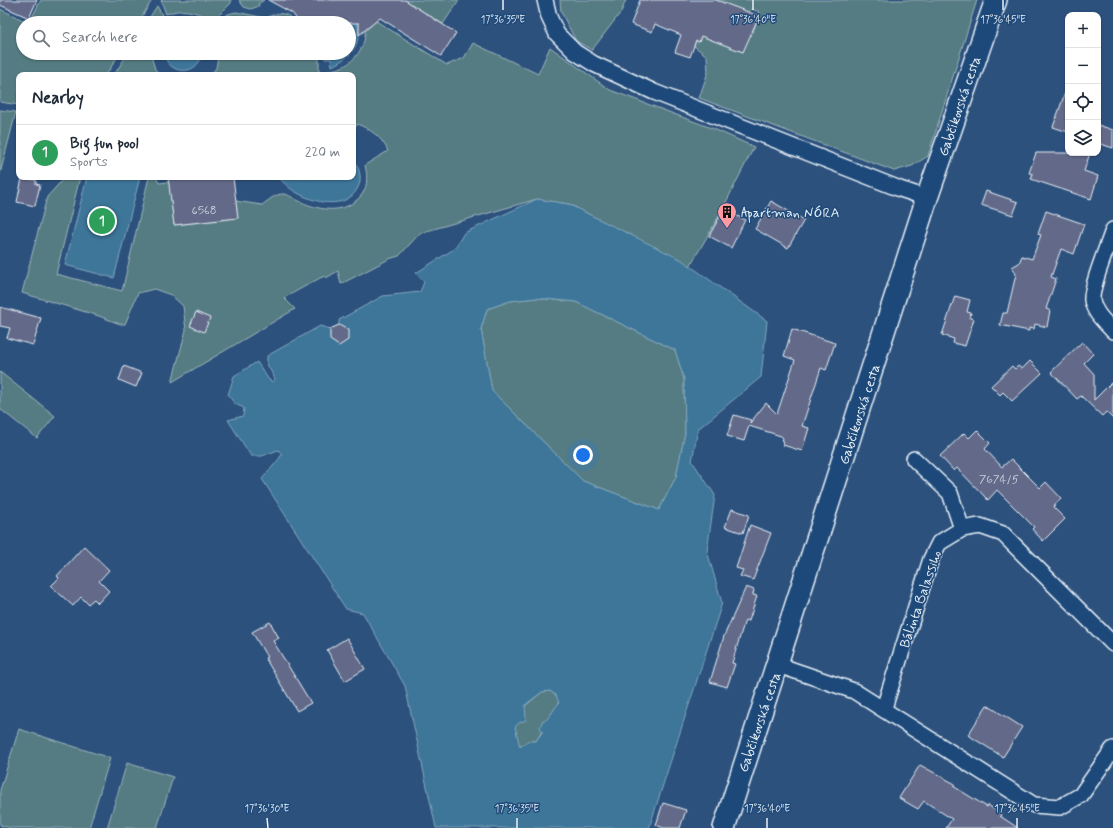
<!DOCTYPE html>
<html lang="en">
<head>
<meta charset="utf-8">
<style>
  :root { --surface:#fff; --page:#f6f6f7; --text:#1f2937; --muted:#747a83; --line:#e0e1e3; --accent:#b45309 }
  body { margin:0; font-family:Mynerve,sans-serif; background:var(--page); color:var(--text) }
  .controls { position:absolute; right:12px; top:12px; display:grid; overflow:hidden; border-radius:8px; box-shadow:0 1px 3px #0004 }
  .controls button { width:36px; height:36px; display:grid; place-items:center; padding:0; border:0; border-bottom:1px solid var(--line); background:var(--surface); color:var(--text); font:20px sans-serif }
  .you { position:absolute; left:583px; top:455px; width:14px; height:14px; margin:-10px; border:3px solid #fff; border-radius:50%; background:#1a73e8; box-shadow:0 0 0 6px #1a73e833 }
  .badge { display:grid; place-items:center; width:26px; height:26px; border-radius:50%; background:var(--accent); color:#fff; font-size:13px; font-weight:700 }
  .pin { position:absolute; translate:-50% -50%; border:2px solid #fff; box-shadow:0 1px 4px #0006 }
  .list { margin:0; padding:0; list-style:none }
  h2 { display:flex; justify-content:space-between; align-items:center; height:52px; margin:0; padding:0 16px; font-size:17px }
  h2 small { font-size:13px; font-weight:400; color:var(--muted) }
  .list li { display:grid; grid-template-columns:26px 1fr auto; gap:12px; align-items:center; box-sizing:border-box; height:56px; padding:0 16px; border-top:1px solid var(--line) }
  .list b { display:block; font-size:15px; white-space:nowrap }
  .list p { margin:0; font-size:13px; white-space:nowrap; color:var(--muted) }
  .list em { font-size:13px; font-style:normal; color:var(--muted) }
  .icon { flex:none; width:22px; height:22px; fill:none; stroke:currentColor; stroke-width:2; stroke-linecap:round; stroke-linejoin:round }
  .map { position:relative; flex:none; width:1113px; height:828px; overflow:hidden }
  .search { position:absolute; background:var(--surface); box-shadow:0 1px 3px #0004; left:16px; top:16px; width:340px; height:44px; display:flex; align-items:center; gap:10px; box-sizing:border-box; padding:0 14px; border-radius:22px; color:var(--muted); font-size:15px }
  .panel { position:absolute; background:var(--surface); box-shadow:0 1px 3px #0004; left:16px; top:72px; width:340px; height:108px; border-radius:8px }
  .map>svg:first-child { display:block }
</style>
</head>
<body>
<div class="map">
<svg width="1113" height="828" viewBox="0 0 1113 828">
  <rect width="100%" height="100%" fill="#2d517d"/>
  <filter id="ink" filterUnits="userSpaceOnUse"><feTurbulence type="fractalNoise" baseFrequency=".025" numOctaves="2"/><feDisplacementMap in="SourceGraphic" scale="8" xChannelSelector="R" yChannelSelector="G"/><feConvolveMatrix kernelMatrix="1 2 1 2 8 2 1 2 1" color-interpolation-filters="sRGB"/></filter>
  <g filter="url(#ink)">
    <path fill="#557c82" stroke="#9eb6bd" d="M41,0H152L138,23H23V53H120L106,75H19V105L0,102V9L29,23Z
      M161,0H231V3L211,23H206L209,19C195,10 181,8 166,14Z
      M239,0H264L258,4L259,6L251,9L244,7Z
      M405,0H459L443,24Z
      M560,0H626L621,12L592,50L576,41L561,12Z
      M716,0H977L928,156L912,166L894,171L699,98L708,72L707,56L694,46L696,41L699,42L701,36L743,52L750,32H753L760,12L751,9L749,13Z
      M157,6L162,15L153,23H146Z
      M236,12L266,18C277,12 288,11 295,23H217L228,14Z
      M376,21L447,65L464,58L473,43L538,74L550,47L610,90L714,129L754,147L718,218L690,266L569,204L537,199L420,233L399,256L389,259L341,284L338,271L326,278L325,276L320,278L284,298L295,309L172,382L186,330L183,306L171,295L154,289L138,293L125,324H120L99,316L22,293L47,197L65,177H80L56,274L122,291L149,177H156L159,183L169,182L174,225L237,218L235,201L262,205C269,200 275,194 283,194C288,194 293,198 297,200C317,210 341,215 358,199C368,190 368,178 365,165L388,151C382,137 370,129 357,124L353,132V75H322C327,69 335,70 342,67C356,61 366,45 365,31Z
      M128,53H141L142,57L151,56L155,69L159,75H114Z
      M219,53H309L319,59V71L317,75H210L216,68Z
      M0,110L16,112L0,174Z
      M536,298L576,302L675,350L684,379L685,433L676,477L659,510L583,481L492,391L481,329L487,309L510,301Z
      M0,372L55,416L37,438L0,409Z
      M550,691L556,695L560,703C548,714 545,728 536,741H528L519,747L515,727L524,713L525,706L542,692Z
      M19,729L110,758L89,828H11L0,825V790Z
      M127,763L173,777L157,828H107Z"/>
    <path fill="#3e7699" stroke="#82a7bf" fill-rule="evenodd" d="M355,13C363,40 357,54 332,66L331,59H325L324,53H349V23Z
      M164,53H202V54C198,77 167,75 164,53Z
      M353,160C359,167 362,176 359,185C349,212 313,203 294,191C288,187 283,182 278,177H353Z
      M87,177H140L114,278L65,265Z
      M537,199L568,204L682,260L767,321L761,377L698,429L692,461L715,495L707,551L722,603L649,828H436L405,686L363,613L346,609L262,479L279,459L282,454L278,450L262,456H251L228,420L243,416L244,408L235,404L228,395L234,376L257,362L269,380L273,382L275,379L267,364V356L320,326L330,329L339,325V320L383,296L420,292L424,282L416,273L454,249L464,233ZM536,298L576,302L675,350L684,379L685,433L676,477L659,510L583,481L492,391L481,329L487,309L510,301ZM550,691L556,695L559,703C554,708 552,714 546,720H543L540,728L543,731L536,741H528L520,747L515,727L519,723L526,720L525,705L542,692Z"/>
    <path fill="#646b89" stroke="#e8f1f8" d="M0,0H37L29,18L0,5Z
      M268,0H405L456,33L441,56L380,18L359,35V23H300L292,13Z
      M640,0H716L759,16L743,52L701,36L699,42L696,40L690,57L675,52L681,35L655,24L652,32L631,24Z
      M1066,90H1068V132L1053,127Z
      M1098,125L1113,130V148L1098,143Z
      M1036,153H1090L1084,171L1098,176L1091,199L1031,179L1033,174L1029,173Z
      M168,177H233L238,218L174,225Z
      M22,178L36,180V184L40,185L35,206L17,202Z
      M986,191L1018,202L1013,215L981,205Z
      M771,201L804,220L788,248L755,229Z
      M724,209L745,220L731,248L709,236Z
      M1046,211L1084,224L1074,254L1061,249L1051,277L1056,279L1046,309L1050,310L1047,327L1035,324L1034,329L1029,328V331L1000,325L1003,313H1007L1016,274L1012,267L1019,263L1022,256L1032,259L1041,235L1038,234Z
      M955,296L970,300L967,312L971,313L970,318L974,319L965,346L953,343L954,339L942,335Z
      M0,307L41,318L33,345L7,338L10,328L0,326Z
      M196,312L210,318L204,332L190,326Z
      M339,325L348,330V340L339,346L330,340V329Z
      M792,329L835,343L826,370L821,368L802,426L809,428L802,451L783,445L784,441H782L783,438L781,436L749,426L744,441L727,436L734,415L751,420L750,423L766,403L777,414L795,360L784,356Z
      M1082,342L1093,354L1084,363L1094,374V400L1113,381V419L1106,412L1102,416L1081,396L1077,399L1051,372Z
      M1030,361L1042,373L1012,401L1003,392L1000,395L991,386L1012,366L1015,369L1018,366L1022,369Z
      M124,366L142,373L136,387L119,380Z
      M977,430L990,443L985,449L1002,467L1011,459L1040,488L1046,482L1061,498L1053,507L1065,519L1043,541L1032,529L1034,527L997,490L988,500L957,468L954,471L940,456L964,433L969,438Z
      M732,509L749,515L743,533L725,527Z
      M750,525L771,533L753,580L740,576L743,570L736,568Z
      M84,546L109,570L99,581L109,591L98,603L94,599L88,604L81,597L73,606L51,586L59,578L57,576Z
      M746,587L754,590L753,595L757,596L749,621L745,620L732,663L735,664L727,687L710,682L724,636Z
      M270,622L279,638L273,641L311,703L297,711L265,658L267,657L252,632Z
      M347,638L365,669L345,681L327,650Z
      M987,705L1022,727L1003,757L968,735Z
      M920,765L955,784L953,786L987,807L988,805L1001,814L1000,816L1018,828H946L952,819L924,801L918,809L899,798Z
      M663,803L686,810L680,828H664L656,825Z"/>
    <g fill="none" stroke-linecap="round" stroke-linejoin="round">
      <g stroke="#e8f1f8" stroke-width="18">
        <path id="minor" d="M545,0L549,17L557,34L575,52L594,64L654,92L900,189L927,198
          M1113,230C1108,246 1091,285 1092,300C1094,313 1105,322 1113,331
          M914,459L950,493L962,529
          M778,665L854,691L1034,805L1060,807L1081,795L1113,749
          M884,708L931,559L939,543L962,529L980,526L1003,534L1113,644"/>
      </g>
      <g stroke="#e8f1f8" stroke-width="24">
        <path id="secondary" d="M724,828L927,198L996,0"/>
      </g>
      <use href="#minor" stroke="#1f4a7a" stroke-width="15"/>
      <use href="#secondary" stroke="#1f4a7a" stroke-width="21"/>
    </g>
  </g>
  <path fill="none" stroke="#e8f1f8" stroke-width="1.5" d="M503,0V10M753,0V10M1003,0V10M267,818L268,828M517,818V828M767,818V828M1017,818V828"/>
  <defs>
    <g id="building-pin" transform="scale(1)"><path d="M0 17L-7.5 6A9.5 9.5 0 1 1 7.5 6Z" fill="#ff9aa2" stroke="#1f4a7a"/><path d="M-4-6H4V6H1V3H-1V6H-4ZM-2.5-4.3h1.7v1.8h-1.7ZM.8-4.3h1.7v1.8H.8ZM-2.5-1h1.7V.8h-1.7ZM.8-1h1.7V.8H.8Z" fill="#111"/></g>
  </defs>
  <g fill-rule="evenodd">
    <use href="#building-pin" x="727" y="212"/>
  </g>
  <g text-anchor="middle" stroke-width="3" stroke-linejoin="round" paint-order="stroke">
    <g font-size="12" fill="#c7d0dc">
      <text x="204" y="214">6568</text>
      <text x="999" y="483">7674/5</text>
    </g>
    <g font-size="14" fill="#e8f1f8" stroke="#1f4a7a">
      <text transform="translate(959 106) rotate(-71)" y="5">Gabčíkovská cesta</text>
      <text transform="translate(859 414) rotate(-72)" y="5">Gabčíkovská cesta</text>
      <text transform="translate(920 599) rotate(-71)" y="5">Bálinta Balassiho</text>
      <text transform="translate(759 722) rotate(-71)" y="5">Gabčíkovská cesta</text>
    </g>
    <g font-size="14" fill="#e8f1f8" stroke="#1f4a7a" text-anchor="start">
      <text x="741" y="217">Apartman NÓRA</text>
    </g>
  </g>
  <g font-size="10" text-anchor="middle" fill="#e8f1f8" stroke="#1f4a7a" stroke-width="3" stroke-linejoin="round" paint-order="stroke">
    <text x="503" y="23">17°36'35"E</text>
    <text x="753" y="23">17°36'40"E</text>
    <text x="1003" y="23">17°36'45"E</text>
    <text x="267" y="812">17°36'30"E</text>
    <text x="517" y="812">17°36'35"E</text>
    <text x="767" y="812">17°36'40"E</text>
    <text x="1017" y="812">17°36'45"E</text>
  </g>
</svg>
<div class="controls">
<button>+</button>
<button>−</button>
<button><svg class="icon" aria-label="locate" viewBox="0 0 24 24"><circle cx="12" cy="12" r="6"/><path d="M12 2v4M12 18v4M2 12h4M18 12h4"/></svg></button>
<button><svg class="icon" aria-label="layers" viewBox="0 0 24 24"><path d="M12 4l9 5-9 5-9-5zM3 14l9 5 9-5"/></svg></button>
</div>
<div class="you"></div>
<div class="pin badge" style="left:102px;top:221px;background:#2e9e5b">1</div>
<div class="search"><svg class="icon" aria-label="search" viewBox="0 0 24 24"><circle cx="10" cy="10" r="6"/><path d="M15 15l6 6"/></svg>Search here</div>
<section class="panel">
<h2>Nearby<small></small></h2>
<ul class="list">
<li><span class="badge" style="background:#2e9e5b">1</span><div><b>Big fun pool</b><p>Sports</p></div><em>220 m</em></li>
</ul>
</section>
</div>
</body>
</html>
